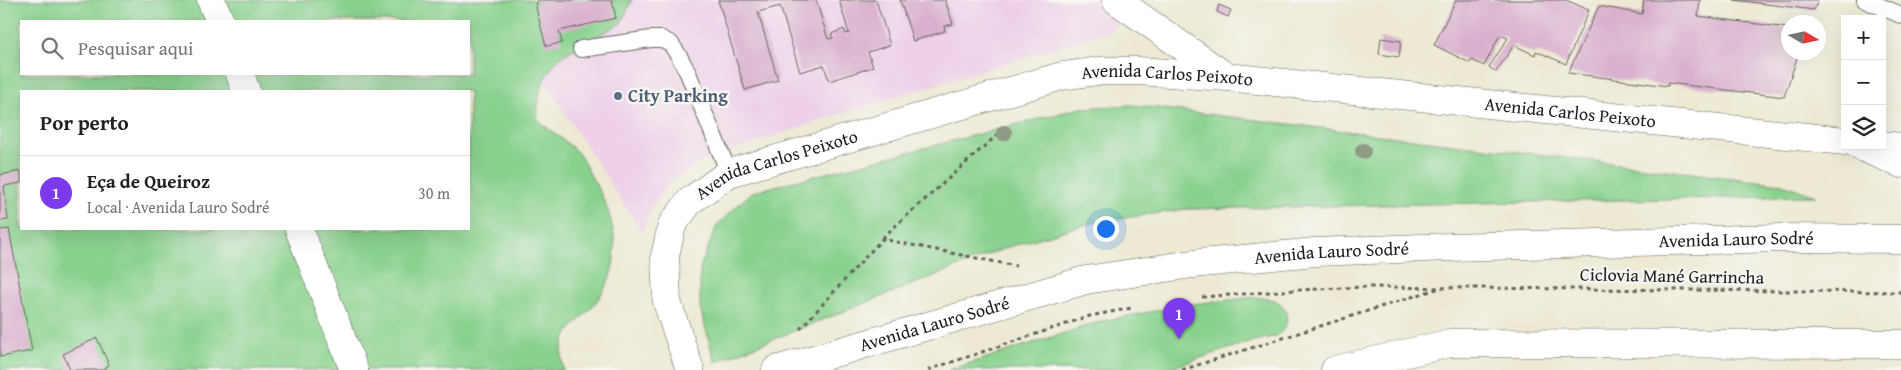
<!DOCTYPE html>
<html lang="pt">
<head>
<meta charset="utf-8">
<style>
  :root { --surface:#fff; --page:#f2f2f2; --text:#202124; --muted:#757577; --line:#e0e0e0; --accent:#7c3aed }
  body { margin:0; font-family:"Gentium Book Plus",serif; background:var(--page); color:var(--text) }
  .controls { position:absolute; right:15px; top:15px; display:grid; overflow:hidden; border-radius:0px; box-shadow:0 5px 20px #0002 }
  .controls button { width:45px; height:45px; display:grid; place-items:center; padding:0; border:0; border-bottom:1px solid var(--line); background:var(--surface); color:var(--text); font:25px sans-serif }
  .compass { position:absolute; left:1781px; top:15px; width:45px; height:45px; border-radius:50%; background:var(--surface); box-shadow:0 5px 20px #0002; rotate:99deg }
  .you { position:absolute; left:1105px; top:228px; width:18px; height:18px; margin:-12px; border:4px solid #fff; border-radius:50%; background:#1a73e8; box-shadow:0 0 0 8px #1a73e833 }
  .badge { display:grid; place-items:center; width:32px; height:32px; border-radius:50%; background:var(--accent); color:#fff; font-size:16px; font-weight:700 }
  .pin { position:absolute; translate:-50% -41px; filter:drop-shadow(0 1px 2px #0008) }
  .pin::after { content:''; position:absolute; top:26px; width:18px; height:15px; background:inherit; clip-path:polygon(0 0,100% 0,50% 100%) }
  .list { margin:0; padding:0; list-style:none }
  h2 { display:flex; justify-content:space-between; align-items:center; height:65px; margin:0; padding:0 20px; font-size:21px }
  h2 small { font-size:16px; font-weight:400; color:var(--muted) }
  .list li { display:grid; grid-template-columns:32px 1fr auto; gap:15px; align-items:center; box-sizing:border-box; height:75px; padding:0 20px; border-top:1px solid var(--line) }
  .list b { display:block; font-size:19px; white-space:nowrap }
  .list p { margin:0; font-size:16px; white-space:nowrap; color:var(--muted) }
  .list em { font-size:16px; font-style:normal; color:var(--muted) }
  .icon { flex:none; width:28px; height:28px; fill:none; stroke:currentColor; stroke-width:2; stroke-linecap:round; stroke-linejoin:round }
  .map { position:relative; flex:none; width:1901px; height:370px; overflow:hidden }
  .search { position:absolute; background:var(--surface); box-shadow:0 5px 20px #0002; left:20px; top:20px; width:450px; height:55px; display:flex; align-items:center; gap:12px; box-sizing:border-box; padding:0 18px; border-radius:0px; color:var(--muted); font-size:19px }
  .panel { position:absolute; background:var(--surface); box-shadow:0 5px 20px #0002; left:20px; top:90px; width:450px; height:140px; border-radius:0px }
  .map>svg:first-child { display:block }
</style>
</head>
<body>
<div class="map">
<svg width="1901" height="370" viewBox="0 0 1901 370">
  <rect width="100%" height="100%" fill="#f6f6f2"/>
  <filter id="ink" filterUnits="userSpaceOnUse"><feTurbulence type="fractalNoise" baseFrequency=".02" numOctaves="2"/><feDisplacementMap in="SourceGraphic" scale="10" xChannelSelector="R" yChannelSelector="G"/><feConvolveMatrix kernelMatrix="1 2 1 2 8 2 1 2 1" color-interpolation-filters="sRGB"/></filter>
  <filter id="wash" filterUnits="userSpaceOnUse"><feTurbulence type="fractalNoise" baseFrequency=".0096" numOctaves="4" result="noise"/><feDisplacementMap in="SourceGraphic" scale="20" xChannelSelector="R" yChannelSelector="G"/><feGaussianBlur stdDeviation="1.12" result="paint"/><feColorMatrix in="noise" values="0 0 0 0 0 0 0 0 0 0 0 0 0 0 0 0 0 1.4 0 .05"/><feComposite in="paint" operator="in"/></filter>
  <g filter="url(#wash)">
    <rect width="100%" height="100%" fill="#ede9d3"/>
    <path fill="#eed0e8" d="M492,0H1118L1120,15L1116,25L1107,32L824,119L702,161L671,181L663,190L650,210L642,233Z"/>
    <path fill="#89d28e" stroke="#527755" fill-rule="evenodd" d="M0,0H632L621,23L560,57C543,75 536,95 538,120C550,131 565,140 577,152C583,159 587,170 592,178C615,215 626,261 598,299C578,327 556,329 563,370H0ZM21,21H469V74H21ZM21,91H469V229H21Z
      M1132,105L1782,184L1816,196L1187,209L1091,223L1008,247L715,362L700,308V268L717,225L752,192L1081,108Z
      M1256,297L1275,300L1282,305L1286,312L1287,321L1284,329L1277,336L1249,342L1164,370H949L1102,321L1192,304Z"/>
    <g id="blocks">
      <path fill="#d9b0cd" d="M537,0H612L616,18L559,31L562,43L546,46L536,8Z
        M718,0H816L828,39L833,38L831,34L844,29L846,34L849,33L839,0H876L890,45L868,52L873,67L829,81L824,65L800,72L780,6L758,12L778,80L745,90Z
        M900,0H945L953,24L944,26L945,31L913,41Z
        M1456,0H1566L1589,10L1566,64L1536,51L1535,55L1514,45L1496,72L1489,67L1508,38L1500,35L1484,66L1472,60L1470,63L1434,45Z
        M1644,0H1700L1698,16L1788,28V52H1799L1784,97L1668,83V86L1568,73L1599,6L1642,14Z
        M1734,0H1818L1814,10Z
        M1219,5L1231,10L1228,17L1217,12Z
        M1381,38L1401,41L1399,57L1379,54Z
        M21,171V183L4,186L8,220L0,221V175Z
        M9,229L32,351L0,357V230Z
        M97,338L109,365L103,370H70L63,354Z"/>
    </g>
  </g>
  <g filter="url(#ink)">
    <use href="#blocks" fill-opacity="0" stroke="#65645c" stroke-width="1"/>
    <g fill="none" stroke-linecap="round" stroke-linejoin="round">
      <g stroke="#65645c" stroke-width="18">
        <path id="lane" d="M1865,0L1901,15
          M581,49L651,39H662L671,44L679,56L688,73L729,173"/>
      </g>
      <g stroke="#65645c" stroke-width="29">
        <g id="street">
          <path d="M211,0L220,21"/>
          <path d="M1116,0L1225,76"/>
          <path d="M240,74L246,91"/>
          <path d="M1882,145L1901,147"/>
          <path d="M299,229L354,370"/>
          <path id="s1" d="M690,370L667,302L665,256L672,225L690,201L729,173L1062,76L1099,71H1138L1227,77L1845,141"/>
        </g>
      </g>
      <g stroke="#65645c" stroke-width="29">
        <g id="highway">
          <path d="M1859,146L1901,164"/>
          <path id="s2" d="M776,370L1086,280L1192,264L1315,252L1450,247L1780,238L1901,239"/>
          <path d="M1335,370L1450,343L1901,344"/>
        </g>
      </g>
      <path stroke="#65645c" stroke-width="3" stroke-dasharray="4 4" stroke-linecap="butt" d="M882,238L1006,127
        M1202,297L1295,290L1366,287L1901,292
        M800,329L882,239L1016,266
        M928,370L1090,316L1132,308
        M1182,370L1440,288"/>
      <use href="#lane" stroke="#fff" stroke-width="16"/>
      <use href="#street" stroke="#fff" stroke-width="28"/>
      <use href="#highway" stroke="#fff" stroke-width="28"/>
    </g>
    <g fill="#8f9b84">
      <circle cx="1004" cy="133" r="8"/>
      <circle cx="1363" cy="151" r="8"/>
    </g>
  </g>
  <circle fill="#5c6f8a" stroke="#f6f6f2" stroke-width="2" cx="618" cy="96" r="5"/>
  <g text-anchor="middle" stroke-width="5" stroke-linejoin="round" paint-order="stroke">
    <g font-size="18" fill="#1c1c1c" stroke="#f6f6f2">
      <text dy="6" stroke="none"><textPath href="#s1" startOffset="680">Avenida Carlos Peixoto</textPath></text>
      <text dy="6" stroke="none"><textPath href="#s1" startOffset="1085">Avenida Carlos Peixoto</textPath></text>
      <text dy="6" stroke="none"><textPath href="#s1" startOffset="275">Avenida Carlos Peixoto</textPath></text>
      <text dy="6" stroke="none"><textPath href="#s2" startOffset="975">Avenida Lauro Sodré</textPath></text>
      <text dy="6" stroke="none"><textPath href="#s2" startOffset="570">Avenida Lauro Sodré</textPath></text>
      <text transform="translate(1672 276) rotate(1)" y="6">Ciclovia Mané Garrincha</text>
      <text dy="6" stroke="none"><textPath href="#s2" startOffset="165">Avenida Lauro Sodré</textPath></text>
    </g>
    <g font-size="18" font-weight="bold" fill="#4e5e75" stroke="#f6f6f2" text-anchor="start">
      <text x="628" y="102">City Parking</text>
    </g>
  </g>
</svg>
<div class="controls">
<button>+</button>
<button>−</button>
<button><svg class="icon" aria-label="layers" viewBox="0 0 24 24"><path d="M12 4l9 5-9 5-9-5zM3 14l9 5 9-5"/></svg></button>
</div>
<svg class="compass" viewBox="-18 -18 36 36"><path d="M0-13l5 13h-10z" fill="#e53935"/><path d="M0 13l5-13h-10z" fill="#757577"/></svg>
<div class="you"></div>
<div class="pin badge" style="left:1179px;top:339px">1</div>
<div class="search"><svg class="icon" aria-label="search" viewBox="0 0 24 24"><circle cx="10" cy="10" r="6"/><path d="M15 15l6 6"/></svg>Pesquisar aqui</div>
<section class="panel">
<h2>Por perto<small></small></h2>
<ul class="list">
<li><span class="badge">1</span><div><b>Eça de Queiroz</b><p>Local · Avenida Lauro Sodré</p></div><em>30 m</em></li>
</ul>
</section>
</div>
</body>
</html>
